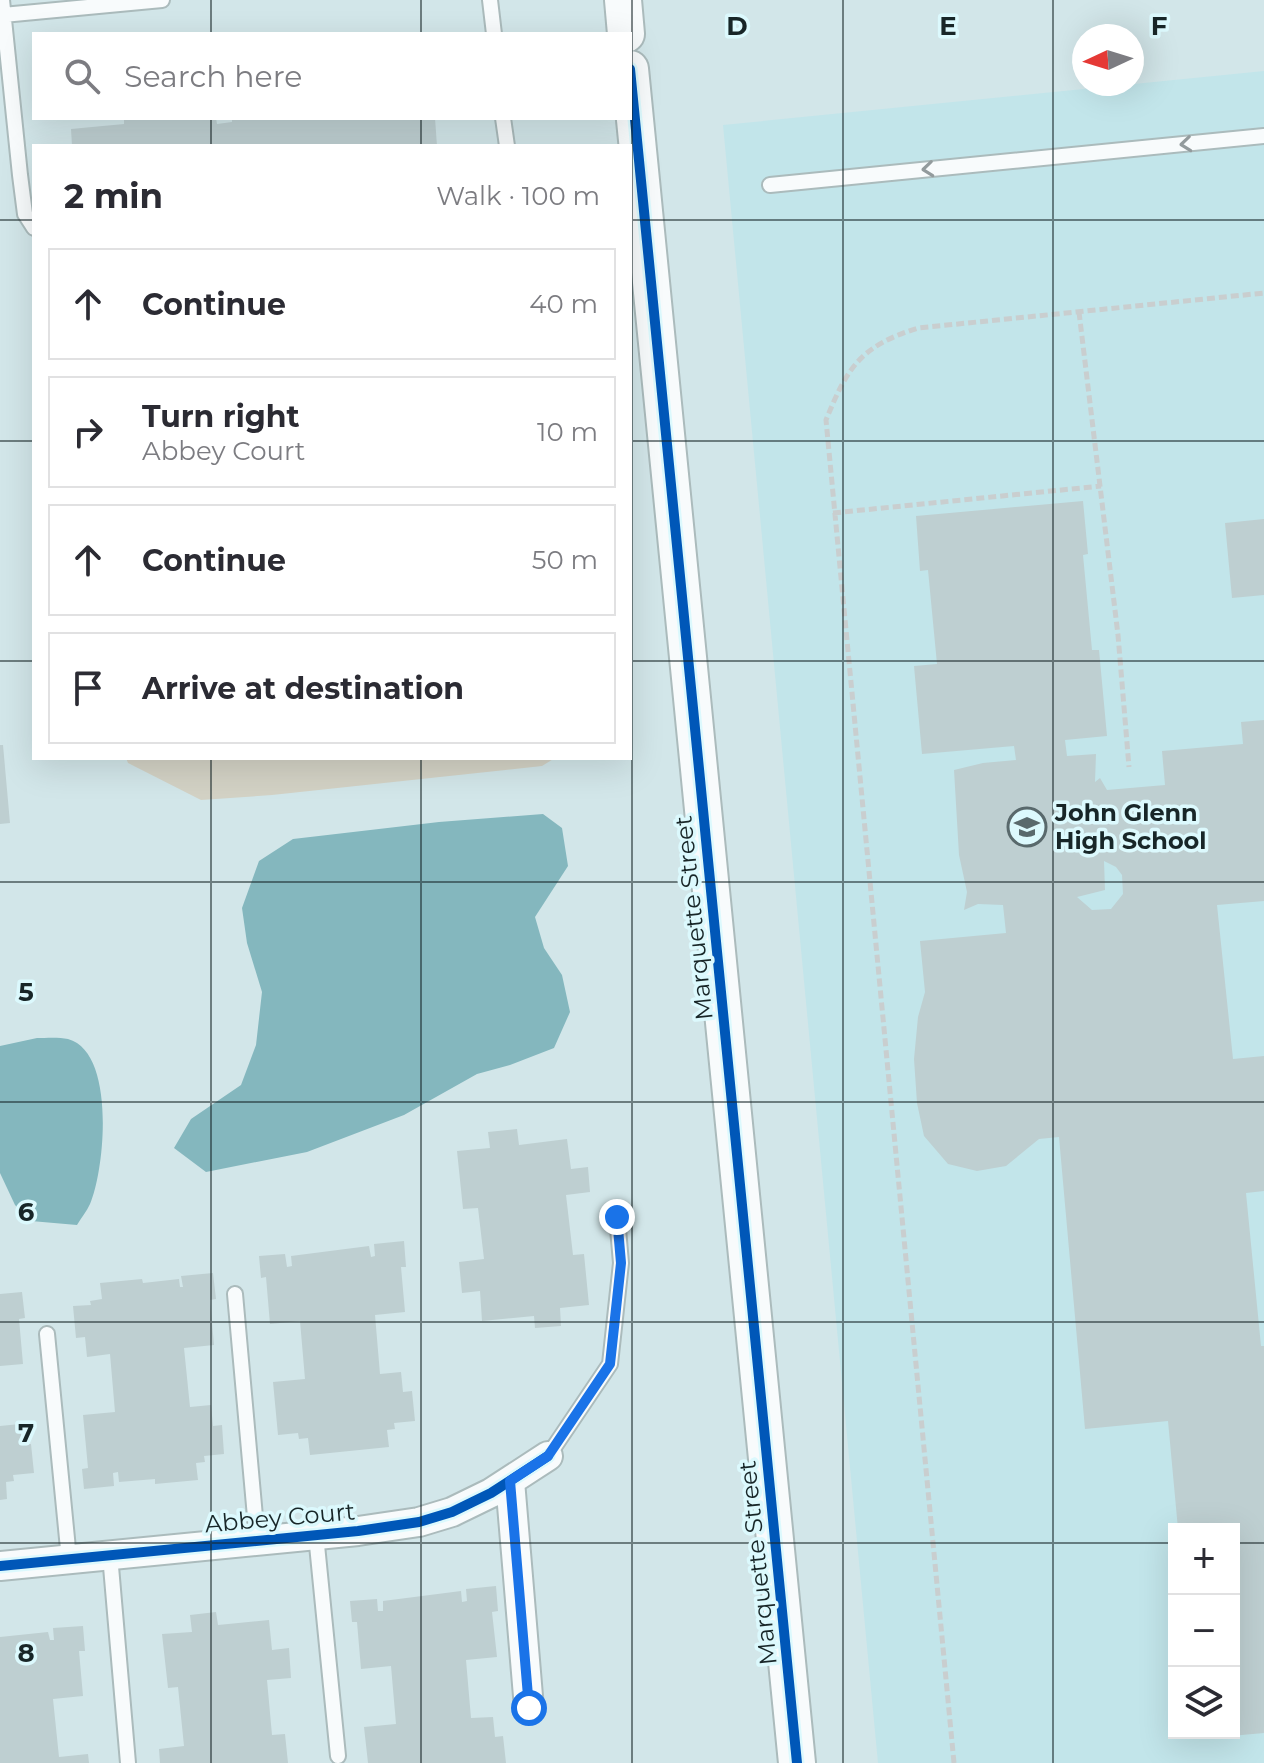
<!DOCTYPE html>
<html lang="en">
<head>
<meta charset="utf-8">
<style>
  :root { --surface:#fff; --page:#f7f7f7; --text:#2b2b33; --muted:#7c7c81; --line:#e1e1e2 }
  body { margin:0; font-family:Montserrat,sans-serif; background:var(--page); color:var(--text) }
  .controls { position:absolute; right:24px; bottom:24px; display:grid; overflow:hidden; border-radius:0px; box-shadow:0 8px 32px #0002 }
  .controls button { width:72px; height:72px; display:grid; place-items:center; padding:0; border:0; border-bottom:2px solid var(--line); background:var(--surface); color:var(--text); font:40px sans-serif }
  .compass { position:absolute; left:1072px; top:24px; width:72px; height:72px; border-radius:50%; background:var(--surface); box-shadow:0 8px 32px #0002; rotate:266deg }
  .stop { position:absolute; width:24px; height:24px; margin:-18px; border:6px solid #1a73e8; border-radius:50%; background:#fff }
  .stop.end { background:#1a73e8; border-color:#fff; box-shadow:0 2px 8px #0008 }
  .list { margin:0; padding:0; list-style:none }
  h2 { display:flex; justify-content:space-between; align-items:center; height:104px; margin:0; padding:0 32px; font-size:34px }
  h2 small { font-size:26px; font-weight:400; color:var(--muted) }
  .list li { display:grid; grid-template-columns:52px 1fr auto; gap:24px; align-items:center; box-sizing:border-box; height:112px; margin:0 16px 16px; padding:0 16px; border:2px solid var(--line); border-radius:0px }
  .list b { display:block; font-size:30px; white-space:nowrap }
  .list p { margin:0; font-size:26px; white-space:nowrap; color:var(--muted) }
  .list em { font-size:26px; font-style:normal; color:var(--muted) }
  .icon { flex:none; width:44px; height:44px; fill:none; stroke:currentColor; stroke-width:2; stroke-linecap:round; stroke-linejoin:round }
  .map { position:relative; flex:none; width:1264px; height:1763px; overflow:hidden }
  .search { position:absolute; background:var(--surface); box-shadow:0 8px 32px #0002; left:32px; top:32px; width:600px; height:88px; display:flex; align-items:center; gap:20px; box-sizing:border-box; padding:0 28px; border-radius:0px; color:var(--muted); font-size:30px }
  .panel { position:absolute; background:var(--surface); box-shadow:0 8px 32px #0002; left:32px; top:144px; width:600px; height:616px; border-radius:0px }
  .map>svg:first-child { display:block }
</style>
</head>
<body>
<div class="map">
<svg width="1264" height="1763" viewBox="0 0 1264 1763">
  <rect width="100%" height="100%" fill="#d2e6e9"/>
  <path fill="#c2e5ea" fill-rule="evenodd" d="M1264,71V1763H878L723,125ZM1174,1529H1234V1733H1174Z"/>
  <path fill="#d3d2c5" d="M126,758H555L542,766L272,795L201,800L128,763Z"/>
  <path fill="#84b7be" d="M543,814L562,828L568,866L535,917L544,948L562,975L570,1012L554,1048L510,1065L477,1074L404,1115L307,1152L206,1172L174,1148L191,1119L241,1085L256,1045L262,992L247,943L242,908L259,861L293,839L439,822Z
    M37,1038C46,1038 59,1037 68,1039C116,1052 105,1169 90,1204C87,1211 81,1218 77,1225L31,1221L15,1205L0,1173V1046Z"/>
  <path fill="#becfd1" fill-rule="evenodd" d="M124,118H163V120L216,118L217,124L232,122V118H435L437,146H72L71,129L124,124Z
    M1083,501L1088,554L1083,555L1092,650H1099L1107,736L1065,740L1067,756L1096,754L1095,782L1100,778L1107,790L1165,785L1162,751L1243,744L1241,722L1264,720V901L1217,905L1233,1059L1264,1056V1191L1246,1193L1261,1346H1264V1733L1197,1739V1733H1234V1529H1178L1168,1421L1085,1429L1059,1137L1039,1139L1006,1166L977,1171L948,1164L924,1136L917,1103L914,1059L918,1017L925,992L920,941L1006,933L1003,905L978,904L964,910L967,892L959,855L954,770L983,763L1016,760L1014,746L922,754L914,666L937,664L928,570L920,571L916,516ZM1104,861L1116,867L1122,875L1123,894L1111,909L1092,910L1077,897L1105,890Z
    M1264,519V595L1232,598L1225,523Z
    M0,745H3L10,823L0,824Z
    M517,1129L519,1145L567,1139L571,1169L588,1167L590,1192L566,1195L573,1255L584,1254L589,1305L560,1308L561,1326L535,1328L534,1316L482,1321L480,1291L462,1293L459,1262L484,1259L478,1208L463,1209L457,1151L490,1148L488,1132Z
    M404,1241L406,1267H401L405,1312L375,1315L380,1374L401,1372L403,1392L412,1391L415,1421L394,1423L395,1429L387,1430L389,1447L310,1455L308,1438L299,1439L298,1433L278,1435L273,1382L305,1379L300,1321L270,1324L266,1277L261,1278L259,1256L285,1254L287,1267L292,1266L291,1256L369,1246L371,1257L375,1256L374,1244Z
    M213,1273L216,1299L210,1300L214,1345L184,1348L190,1407L211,1405L213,1426L222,1425L224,1454L204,1456L205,1462L196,1463L198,1480L155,1484V1479L119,1482L118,1472L113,1473L114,1486L84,1489L82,1469L88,1468L83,1415L115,1412L110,1354L87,1357L85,1337L76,1338L73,1306L91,1305L90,1301L102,1299L100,1283L142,1279L143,1283L179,1279L180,1287H183L181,1276Z
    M22,1292L25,1318L19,1319L23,1364L0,1366V1294Z
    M20,1424L22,1445L31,1444L34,1473L13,1475L14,1481L6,1482L7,1499L0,1500V1426Z
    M496,1586L498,1611L492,1612L497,1657L466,1660L471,1718L493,1717L495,1737L503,1736L506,1763H368L364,1727L396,1724L391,1666L361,1669L357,1622H352L350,1601L377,1599L378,1611H383V1601L461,1591L462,1602L467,1601L466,1589Z
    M216,1612L218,1625L269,1620L272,1650L289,1648L291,1678L267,1680L272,1735L285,1734L288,1763H160L159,1749L184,1746L178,1687L168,1688L162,1634L192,1632L190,1615Z
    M83,1626L85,1651H79L83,1696L53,1699L59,1757L88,1754L89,1763H0V1637L48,1632L50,1640H54L53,1628Z"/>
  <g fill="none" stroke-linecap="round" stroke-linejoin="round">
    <g stroke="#abbbbc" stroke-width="18">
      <path id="service" d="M2,0L20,175L25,214L34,228
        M490,0L494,34
        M3,15L162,0
        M503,118L507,146
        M770,185L1264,136
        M235,1294L257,1539
        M47,1334L69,1559
        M548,1456L610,1364L621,1263L617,1217
        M316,1535L338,1756
        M110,1555L128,1763"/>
    </g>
    <g stroke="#abbbbc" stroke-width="32">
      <path id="minor" d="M510,1481L529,1708
        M0,1566L358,1531L419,1522L452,1512L491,1493L548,1456"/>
    </g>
    <g stroke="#abbbbc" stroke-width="40">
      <path id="tertiary" d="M623,0L626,34
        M630,69L797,1763"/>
    </g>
    <path stroke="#c9cecf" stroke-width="5" stroke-dasharray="8 4" stroke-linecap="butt" d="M1079,312L1118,635L1129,767
      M833,513L1101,486
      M954,1763L826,420C848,366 861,346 918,328L1264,293"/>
    <use href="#service" stroke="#f8fbfc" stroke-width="14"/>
    <use href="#minor" stroke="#f8fbfc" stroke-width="28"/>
    <use href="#tertiary" stroke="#f8fbfc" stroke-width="36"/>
    <g stroke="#dcf9fd" stroke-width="15">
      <path id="cycleway" d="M630,69L797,1763
        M0,1566L358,1531L419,1522L452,1512L491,1493L548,1456"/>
    </g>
    <use href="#cycleway" stroke="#0057b8" stroke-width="10"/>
  </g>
  <defs><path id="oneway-chevron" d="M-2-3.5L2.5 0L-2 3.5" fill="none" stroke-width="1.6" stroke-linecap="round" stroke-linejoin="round" transform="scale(2)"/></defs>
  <g stroke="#939b9d">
    <use href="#oneway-chevron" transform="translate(1186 144) rotate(174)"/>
    <use href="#oneway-chevron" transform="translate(928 169) rotate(174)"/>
  </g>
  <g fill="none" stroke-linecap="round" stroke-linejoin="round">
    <path stroke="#1a73e8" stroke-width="10" d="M529,1708L510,1481L548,1456L610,1364L621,1263L617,1217"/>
  </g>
  <path fill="none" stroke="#182628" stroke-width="2" stroke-opacity="0.55" d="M211,0V34M421,0V34M632,0V1763M843,0V1763M1053,0V1763M211,118V146M421,118V146M0,220H34M630,220H1264M0,441H34M630,441H1264M0,661H34M630,661H1264M211,758V1763M421,758V1763M0,882H1264M0,1102H1264M0,1322H1264M0,1543H1174M1234,1543H1264"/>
  <defs>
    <g id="school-ring" transform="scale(2)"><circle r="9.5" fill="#dcf9fd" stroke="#59696c" stroke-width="1.5"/><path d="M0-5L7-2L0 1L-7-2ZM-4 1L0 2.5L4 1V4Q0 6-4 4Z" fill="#59696c"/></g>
  </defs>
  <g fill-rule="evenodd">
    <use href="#school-ring" x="1027" y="827"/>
  </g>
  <g text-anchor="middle" stroke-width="7" stroke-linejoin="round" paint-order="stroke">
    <g font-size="24" font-weight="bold" fill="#182628" stroke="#dcf9fd" text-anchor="start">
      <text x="1055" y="821">John Glenn<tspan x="1055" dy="28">High School</tspan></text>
    </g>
    <g font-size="24" fill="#182628" stroke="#dcf9fd">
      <text transform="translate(694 918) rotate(-96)" y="8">Marquette Street</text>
      <text transform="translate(280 1518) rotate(-5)" y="8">Abbey Court</text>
      <text transform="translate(758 1563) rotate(-96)" y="8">Marquette Street</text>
    </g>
  </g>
  <g font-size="26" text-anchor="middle" font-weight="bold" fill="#182628" stroke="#dcf9fd" stroke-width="7" stroke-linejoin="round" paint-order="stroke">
    <text x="737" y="35">D</text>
    <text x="948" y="35">E</text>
    <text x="1159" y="35">F</text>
    <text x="26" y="1001">5</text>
    <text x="26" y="1221">6</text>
    <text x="26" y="1442">7</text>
    <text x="26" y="1662">8</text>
  </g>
</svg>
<div class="controls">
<button>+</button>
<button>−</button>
<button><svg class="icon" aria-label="layers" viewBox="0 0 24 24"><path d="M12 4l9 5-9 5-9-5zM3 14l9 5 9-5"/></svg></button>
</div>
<svg class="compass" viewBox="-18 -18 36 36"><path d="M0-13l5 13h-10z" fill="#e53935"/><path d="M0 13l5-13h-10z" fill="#7c7c81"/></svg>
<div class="stop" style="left:529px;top:1708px"></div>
<div class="stop end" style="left:617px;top:1217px"></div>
<div class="search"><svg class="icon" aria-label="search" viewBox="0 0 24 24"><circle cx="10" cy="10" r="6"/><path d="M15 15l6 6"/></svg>Search here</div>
<section class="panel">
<h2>2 min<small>Walk · 100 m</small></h2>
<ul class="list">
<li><svg class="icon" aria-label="ahead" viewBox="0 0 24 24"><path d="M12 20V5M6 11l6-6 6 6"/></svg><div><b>Continue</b></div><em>40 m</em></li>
<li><svg class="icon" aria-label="right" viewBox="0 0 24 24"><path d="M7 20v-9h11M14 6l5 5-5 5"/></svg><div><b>Turn right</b><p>Abbey Court</p></div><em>10 m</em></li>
<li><svg class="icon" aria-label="ahead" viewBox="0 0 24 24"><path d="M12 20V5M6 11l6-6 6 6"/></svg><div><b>Continue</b></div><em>50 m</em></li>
<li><svg class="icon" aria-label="arrive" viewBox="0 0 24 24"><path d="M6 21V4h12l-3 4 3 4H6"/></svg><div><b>Arrive at destination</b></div></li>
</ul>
</section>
</div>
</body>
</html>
